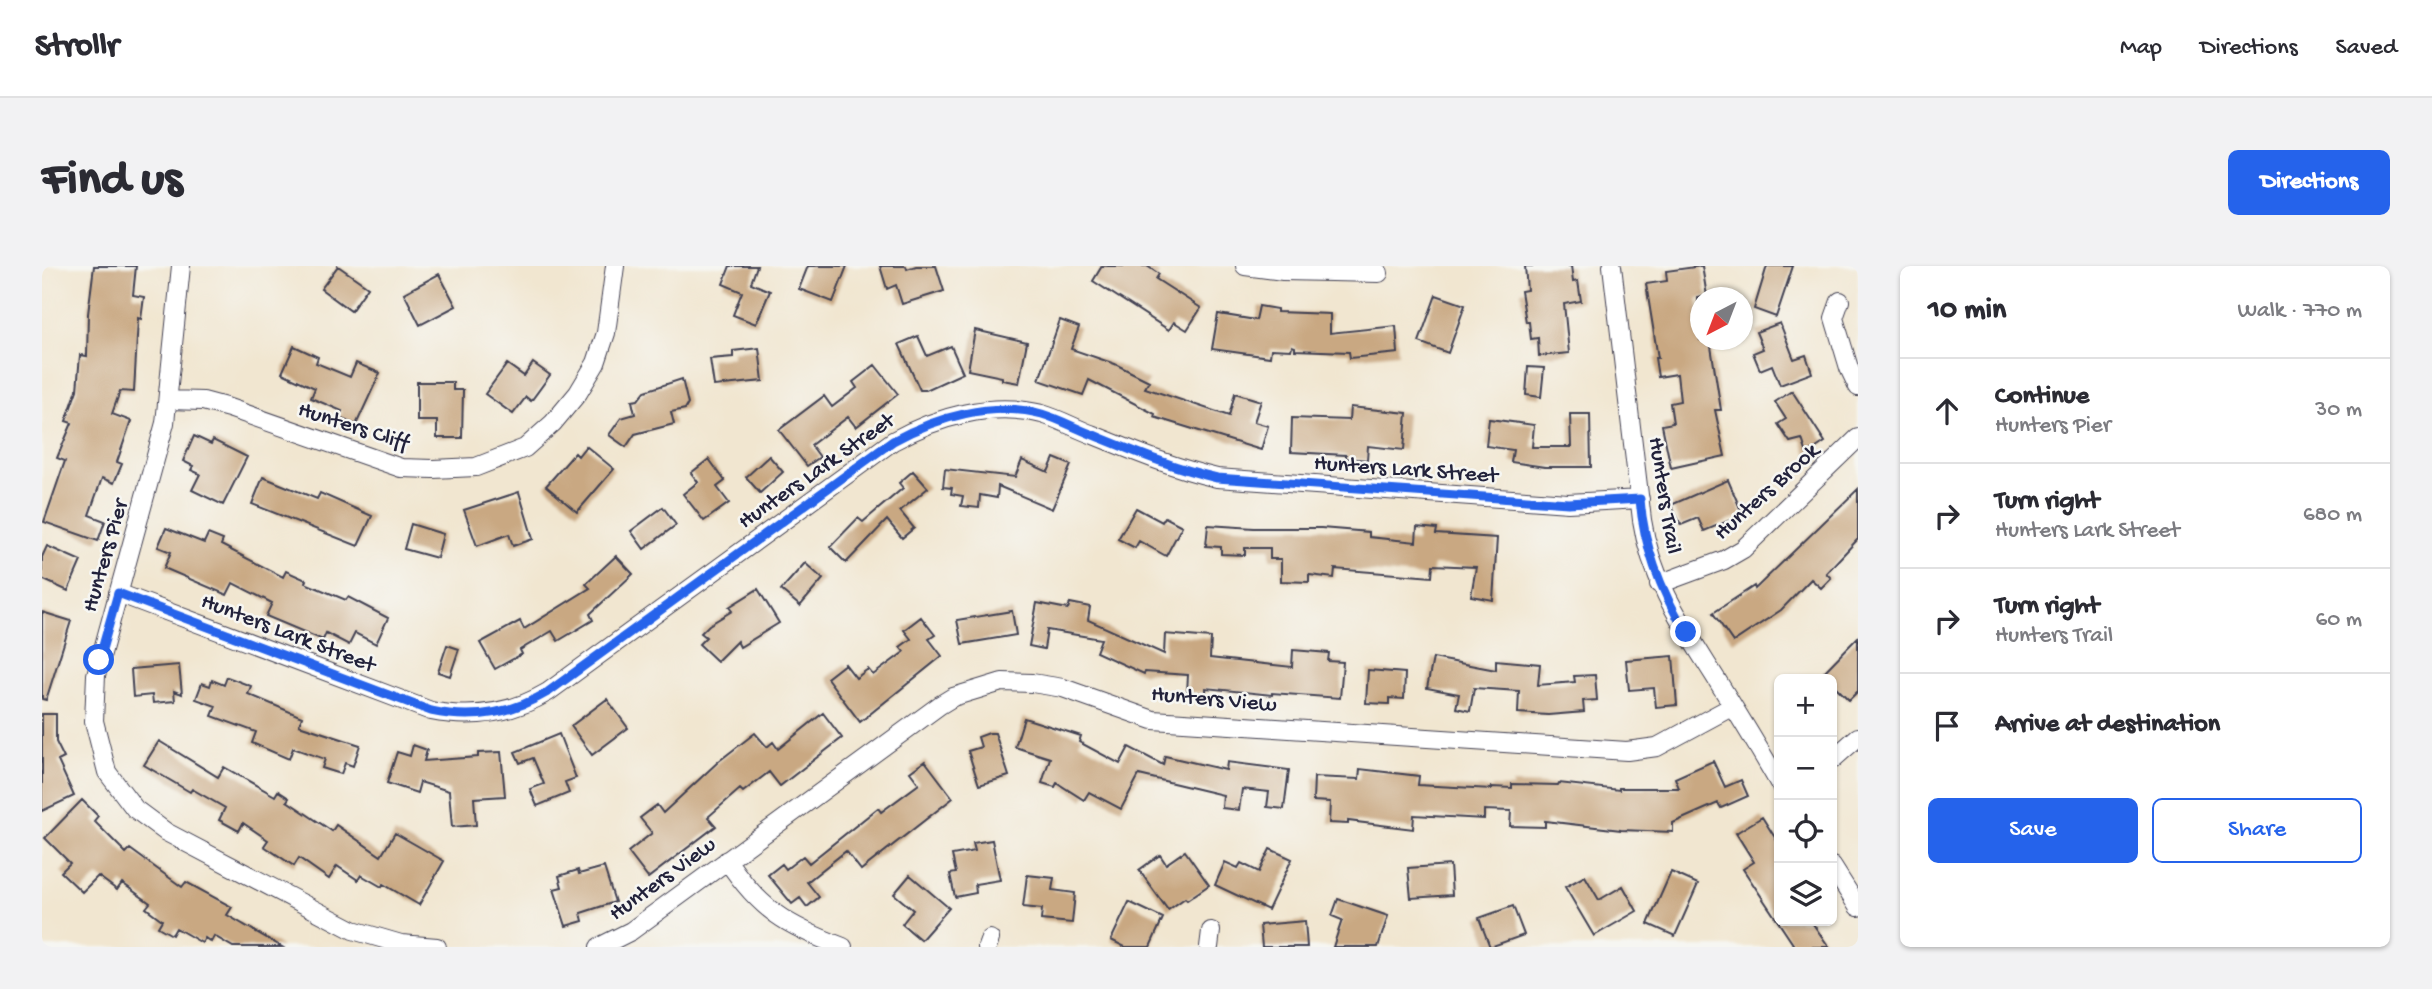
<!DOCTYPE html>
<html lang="en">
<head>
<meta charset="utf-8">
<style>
  :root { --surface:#fff; --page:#f2f2f3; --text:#2b2b33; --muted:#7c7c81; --line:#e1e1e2; --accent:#2563eb }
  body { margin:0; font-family:"Gochi Hand",sans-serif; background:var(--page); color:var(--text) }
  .controls { position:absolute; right:21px; bottom:21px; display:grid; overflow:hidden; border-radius:10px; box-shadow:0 2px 5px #0004 }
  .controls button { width:63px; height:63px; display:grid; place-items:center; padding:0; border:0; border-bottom:2px solid var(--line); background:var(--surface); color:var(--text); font:35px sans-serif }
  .compass { position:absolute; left:1648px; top:21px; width:63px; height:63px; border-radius:50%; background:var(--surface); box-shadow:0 2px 5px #0004; rotate:222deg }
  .stop { position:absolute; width:21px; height:21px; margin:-16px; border:5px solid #2563eb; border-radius:50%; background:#fff }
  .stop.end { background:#2563eb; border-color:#fff; box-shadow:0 2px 7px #0008 }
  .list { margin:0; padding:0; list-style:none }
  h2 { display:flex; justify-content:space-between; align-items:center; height:91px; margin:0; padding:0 28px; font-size:30px }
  h2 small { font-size:23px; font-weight:400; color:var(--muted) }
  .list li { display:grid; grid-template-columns:46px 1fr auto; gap:21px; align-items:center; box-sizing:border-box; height:105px; padding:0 28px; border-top:2px solid var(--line) }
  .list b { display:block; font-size:26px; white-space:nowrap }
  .list p { margin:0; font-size:23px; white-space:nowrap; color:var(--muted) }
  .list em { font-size:23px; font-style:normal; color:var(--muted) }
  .actions { display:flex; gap:14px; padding:21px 28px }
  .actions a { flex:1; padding:16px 0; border:2px solid var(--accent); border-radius:10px; text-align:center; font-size:24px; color:var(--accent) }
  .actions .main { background:var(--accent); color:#fff }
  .icon { flex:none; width:38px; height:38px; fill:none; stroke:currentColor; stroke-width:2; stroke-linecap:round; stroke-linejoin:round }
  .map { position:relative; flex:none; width:1816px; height:681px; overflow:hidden; border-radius:10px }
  header { display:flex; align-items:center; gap:42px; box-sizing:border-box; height:98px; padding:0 35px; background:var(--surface); border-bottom:2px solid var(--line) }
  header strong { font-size:33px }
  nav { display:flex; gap:38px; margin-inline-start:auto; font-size:24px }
  .intro { display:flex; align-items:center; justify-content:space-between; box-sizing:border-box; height:168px; padding:0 42px }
  h1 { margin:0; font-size:49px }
  .button { padding:18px 32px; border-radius:10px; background:var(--accent); color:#fff; font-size:24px; font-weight:700 }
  main { display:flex; gap:42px; padding:0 42px }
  aside { flex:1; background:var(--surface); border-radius:10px; box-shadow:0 2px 5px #0004 }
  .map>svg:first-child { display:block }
</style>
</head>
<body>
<header>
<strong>Strollr</strong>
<nav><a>Map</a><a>Directions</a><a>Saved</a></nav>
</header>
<div class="intro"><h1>Find us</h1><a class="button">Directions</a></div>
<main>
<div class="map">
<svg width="1816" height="681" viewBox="0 0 1816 681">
  <rect width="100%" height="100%" fill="#f6f6f2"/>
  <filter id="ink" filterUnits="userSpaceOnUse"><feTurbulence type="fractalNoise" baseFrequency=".0143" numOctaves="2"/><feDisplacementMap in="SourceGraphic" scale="14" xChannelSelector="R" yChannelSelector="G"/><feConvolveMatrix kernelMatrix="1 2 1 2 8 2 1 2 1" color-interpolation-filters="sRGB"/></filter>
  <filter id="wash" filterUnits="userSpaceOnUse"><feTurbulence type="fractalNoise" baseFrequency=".00686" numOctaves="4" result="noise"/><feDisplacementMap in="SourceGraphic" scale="28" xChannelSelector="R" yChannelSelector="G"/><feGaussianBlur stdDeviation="1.57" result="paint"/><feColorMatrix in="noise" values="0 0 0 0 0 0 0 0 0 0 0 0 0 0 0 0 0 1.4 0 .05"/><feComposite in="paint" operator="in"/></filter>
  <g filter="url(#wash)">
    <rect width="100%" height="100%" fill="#f1e6d0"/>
    <g id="blocks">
      <path fill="#c9a882" d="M52,0H94L91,29L102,31L99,53L96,52L92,126L78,125L70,148L89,155L75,196L80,198L72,217L60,212L47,249L63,255L56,275L2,256L23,195L15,192L30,157L24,155L35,124L38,89L45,90L46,48Z
        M296,0L326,21L309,45L279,23Z
        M688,0H715L709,17L728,25L714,58L691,49L700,26L681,18Z
        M766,0H805L791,36L757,23Z
        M838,0H864L865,3L874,0H894L902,25L860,38L854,19L845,23Z
        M1060,0H1105L1117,8L1114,13L1159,42L1145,64L1132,56L1127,64L1051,15Z
        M1483,0H1529L1531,16L1536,15L1539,35L1522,38L1527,87L1497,90L1496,72L1489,73L1487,56H1484L1479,25L1485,24Z
        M1660,0L1665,30L1656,32L1658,74H1668L1679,144H1673L1683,190L1629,202L1620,159L1631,157L1628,137L1638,135L1635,108L1616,111L1613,92H1616L1604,18L1625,15L1624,5Z
        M1725,0H1751L1734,51L1712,43Z
        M397,8L414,40L378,59L362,27Z
        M1394,29L1423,39L1406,87L1377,76Z
        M1217,40L1235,43V46L1288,48V67L1354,60L1356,87L1308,92L1307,86L1253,84V81L1250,80L1249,84L1229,83L1228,91L1170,83L1176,48L1214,54Z
        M1018,54L1037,61L1029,83L1073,98L1107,115L1103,122L1187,150L1193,127L1219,135L1212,156L1226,160L1219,184L1112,151L1113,148L1047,114L1041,129L997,114Z
        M1738,57L1752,93L1764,89L1770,107L1738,119L1730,99L1718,104L1711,87L1721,83L1714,66Z
        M933,64L985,76L977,117L960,114V111L926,104Z
        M876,70L885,90L909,80L921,107L884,124H878L857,78Z
        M252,80L276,91L274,97L308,111L314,97L338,107L314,159L297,152L300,145L269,132L273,122L240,107Z
        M717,82L721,115L672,120L668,93L691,91V85Z
        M491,97L508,109L489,135L484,131L471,148L443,128L465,98L482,110Z
        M833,99L856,128L814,161L806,151L769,179L778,191L765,200L737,164L782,130L790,141L815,122L811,116Z
        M1486,101L1502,102L1499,131L1484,129Z
        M640,113L646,138L643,143L629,146L632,158L593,168L584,181L567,169L579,152L593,148L590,135L596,134L603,125Z
        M375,116H411V124H421L420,172H395V155H375Z
        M1750,125L1783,176L1765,188L1760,173L1748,176L1736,158L1744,153L1733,136Z
        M1308,141L1365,147L1362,184L1326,180L1325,194L1304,192V189L1249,186L1250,152L1307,154Z
        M1528,148H1548L1549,201H1503L1469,196L1471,184L1444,180L1447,153L1492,159L1490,181H1529Z
        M152,170L169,178L171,174L205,191L181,239L150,224L158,208L149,204L151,200L141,195Z
        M544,180L572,203L535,246L504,220L533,187L536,190Z
        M727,190L741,206L718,227L704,211Z
        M1012,192L1029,199L1010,243L956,220L955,232L938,229L937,242L919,240L921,230L909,228L910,222L901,221L903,203L973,211L980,194L1006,206Z
        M667,193L683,215L675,221L687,237L662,255L641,228L656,216L649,207Z
        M871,205L886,222L858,245L872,262L860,272L845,254L804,297L788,281L816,252L821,256L861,222L857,217Z
        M221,211L275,233L278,227L330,250L316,280L210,238Z
        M1686,214L1701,249L1662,265L1656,252L1639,259L1629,239Z
        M1816,223V273L1784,307L1789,312L1779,322L1769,313L1739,344L1691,376L1671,347L1712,320L1713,323Z
        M477,226L491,273L471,280L467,268L435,280L422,244Z
        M621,241L634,259L602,283L589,265Z
        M1094,242L1120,256L1123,251L1140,260L1124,290L1097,275L1093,282L1076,273Z
        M369,258L401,268L395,292L362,283Z
        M1166,259L1212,262H1279L1327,266V271L1374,276L1375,261L1395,263L1394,268L1455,272L1451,334L1429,330L1434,301L1391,299L1390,311L1293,303L1292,312L1267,309V316L1239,315V293H1228V282H1203V289L1179,288V281L1164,280Z
        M124,262L162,277L166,268L181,274L179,279L241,311L244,305L264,314L263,317L304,334L306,331L346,352L334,378L313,367L307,379L284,367L281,374L224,350L230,337L191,317L185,329L122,302L129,286L116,281Z
        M5,280L39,295L26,325L0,313V291Z
        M574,290L591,308L548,348L551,354L516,375L510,365L478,384L480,388L453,403L438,377L478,355L482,363L548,322L544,318Z
        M763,297L781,313L758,340L739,324Z
        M716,323L737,357L698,381L695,375L675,395L657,378L664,371L659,367L667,359L690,345L687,341Z
        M995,337L1026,343L1028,337L1048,341L1046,354L1122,388L1123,368L1169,372L1168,392L1250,401L1251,384L1287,387L1286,395L1301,396L1298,432L1230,427V429L1164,422V427L1145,426L1146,409L1103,406L1102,408L1054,386L1059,373L1005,364L1002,383L987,380Z
        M970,345L974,369L920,378L915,354Z
        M0,346L29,355L4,434L0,433Z
        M879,351L893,369L887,373L900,390L818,456L785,412L803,398L814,412L826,403L831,409L862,386L858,381L869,373L862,364Z
        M1816,371V425L1807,434L1790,417V413H1786L1780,408Z
        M405,379L417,383L408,410L396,406Z
        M1631,390L1635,439L1614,441L1612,422L1587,424L1584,394Z
        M1391,392L1454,404V394L1498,398L1496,419L1533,416L1532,410L1553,409L1555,434L1541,435L1542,446L1506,449L1476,447L1477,425L1432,422L1428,445L1414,442L1417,428L1385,422Z
        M137,399L140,428L132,425L133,435L111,437L110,429L91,431L89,403Z
        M1326,404L1363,407L1362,433L1347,432V438L1324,437Z
        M185,411L209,420L206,428L260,451L257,459L318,479L311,500L303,497L299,508L280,502L283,493L251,482L247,493L210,477L214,466L170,450L174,440L154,433L160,417L168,420L170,414L182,419Z
        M565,433L586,462L550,489L529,460Z
        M781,447L800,472L738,520L727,506L701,526L698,523L666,551L674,560L606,612L586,586L610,567L598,552L615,539L621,547L677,495L713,467L725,481L731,476L736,483Z
        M0,448H14V476L22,492L16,495L32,530L0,545Z
        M982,452L1039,470L1037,476L1078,498L1087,481L1121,499L1123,490L1184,504L1185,496L1247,504L1242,543L1225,541L1227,526L1200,523L1197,544L1180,542L1181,529L1097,509L1079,543L1047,526L1042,534L1015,517L1013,521L1000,517L1008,492L973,481Z
        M947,467H953L967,510L937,519L926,485L939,481L936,471Z
        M517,468L534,512L523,516L527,527L495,540L488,523L502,518L491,492L478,497L473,486Z
        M117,475L176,511L182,501L233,530L236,525L247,532L245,535L290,565L294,559L339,590L353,567L402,595L377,639L341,618L340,621L319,609L316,614L295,600L287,613L257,592L252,600L222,580L226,574L201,557L197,565L177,554L183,542L150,523L148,526L102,499Z
        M371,479L385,484L382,495L436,491V487L459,486L463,530L432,532L434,559L410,561L407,525L378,516L375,527L345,517L355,486L368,490Z
        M883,495L911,532L819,604L804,585L765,616L777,631L765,641L758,632L750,638L726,609L740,598L744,603L761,590L767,597L836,542L839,546L877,518L868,506Z
        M1671,495L1683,521L1699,514L1706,530L1679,542L1676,537L1631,557V566L1579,564L1503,555V561L1468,560L1469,545L1442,544V553L1372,549L1371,563L1306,555V558L1287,557L1288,536L1271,535L1272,511L1317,513L1318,503L1377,510L1376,519L1450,523V521L1470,522V518L1516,519L1517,517L1577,524V522H1637L1633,512Z
        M40,534L56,550L52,555L84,587L88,583L140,621L144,616L190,641L185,649L240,681H191L172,670L169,676L163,672L160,677L134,662L130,669L116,661L120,654L104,642L108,637L80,617L75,624L56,610L40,626L19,606L28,597L3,572Z
        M1720,551L1737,578V655H1769L1787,681H1753L1701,603L1712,596L1694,567Z
        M950,574L958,614L933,618L934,627L913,631L908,608L914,607L910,589L933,585L931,577Z
        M1228,583L1250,593L1226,644L1173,619L1183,596L1196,602L1199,597L1217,606Z
        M1143,585L1167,619L1145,634L1143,632L1126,644L1097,604L1118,589L1124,598Z
        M1408,599L1410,629L1369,632L1366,602Z
        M562,601L573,636L539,647L541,655L524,660L512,623L520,621L517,610L536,604L537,608Z
        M1629,606L1656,618L1633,670L1606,658Z
        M868,609L907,642L879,674L860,658L871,644L852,628Z
        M985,609L1012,612L1010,624L1033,627L1030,657L999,654L1000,643L981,641Z
        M1543,610L1557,634L1581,620L1595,645L1552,670L1523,621Z
        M1296,633L1346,650L1336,681H1291L1300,654L1290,650Z
        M1087,636L1121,652L1108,681H1083L1069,674Z
        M1471,640L1482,669L1448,681L1437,652Z
        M1263,655L1265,681H1220L1218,659Z"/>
    </g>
  </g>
  <g filter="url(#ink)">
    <use href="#blocks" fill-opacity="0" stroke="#413f51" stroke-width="2"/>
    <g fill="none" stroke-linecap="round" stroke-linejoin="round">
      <g stroke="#413f51" stroke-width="20">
        <path id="minor" d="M139,0L123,157L54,409L52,455L65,506L93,543L124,566L311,664L359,678L395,681
          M1203,0L1241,5L1337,7
          M1570,0L1600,254C1609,315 1643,363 1675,414C1696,448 1717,482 1737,517
          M1798,35L1792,52L1807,102L1816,121
          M126,134L161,135L187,142L359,202L391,203L434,201L483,182L511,157L536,127L554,97L564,67L573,0
          M1617,318L1682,294L1701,283L1816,172
          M76,327L389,445C430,453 469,448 506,426L851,175C895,151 949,135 1000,148C1017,153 1033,162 1049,168C1091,185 1132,202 1175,212L1526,237L1598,233
          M1790,494L1816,471
          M685,594C718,644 745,660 801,681
          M1790,600L1816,641
          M557,681L589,665L898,439L911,431L960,416L990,417L1021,422L1111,454L1585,485L1615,481L1691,440
          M945,681L948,673
          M1167,681L1169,665"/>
      </g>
      <use href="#minor" stroke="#fff" stroke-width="18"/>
    </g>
  </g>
  <g fill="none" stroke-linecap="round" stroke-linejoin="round" filter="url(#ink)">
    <path stroke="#2563eb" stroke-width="9" d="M57,394L76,327L389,445C430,454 469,448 506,426L851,175C895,151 950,135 1000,148C1017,153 1033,162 1049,168C1091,185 1131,202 1175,212L1526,237L1598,233C1602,282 1618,324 1644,366"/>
  </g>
  <g text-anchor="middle" stroke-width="5" stroke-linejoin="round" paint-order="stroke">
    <g font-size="23" fill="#22223b" stroke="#f6f6f2">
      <text transform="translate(312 158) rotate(18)" y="8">Hunters Cliff</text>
      <text transform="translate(1364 201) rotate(4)" y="8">Hunters Lark Street</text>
      <text transform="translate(773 203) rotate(-35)" y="8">Hunters Lark Street</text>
      <text transform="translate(1723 224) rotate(-42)" y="8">Hunters Brook</text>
      <text transform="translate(1625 229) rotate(81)" y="8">Hunters Trail</text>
      <text transform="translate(61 289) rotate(-74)" y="8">Hunters Pier</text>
      <text transform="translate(247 365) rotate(21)" y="8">Hunters Lark Street</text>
      <text transform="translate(1172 431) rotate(5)" y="8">Hunters View</text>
      <text transform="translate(619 611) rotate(-36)" y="8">Hunters View</text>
    </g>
  </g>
</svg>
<div class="controls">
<button>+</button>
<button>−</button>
<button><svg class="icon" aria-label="locate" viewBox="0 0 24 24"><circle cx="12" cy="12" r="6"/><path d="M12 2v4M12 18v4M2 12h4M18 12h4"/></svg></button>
<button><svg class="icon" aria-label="layers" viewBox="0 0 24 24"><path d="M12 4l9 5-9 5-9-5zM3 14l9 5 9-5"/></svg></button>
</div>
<svg class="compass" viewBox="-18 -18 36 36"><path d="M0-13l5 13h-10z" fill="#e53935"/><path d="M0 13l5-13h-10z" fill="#7c7c81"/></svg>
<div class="stop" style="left:57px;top:394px"></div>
<div class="stop end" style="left:1644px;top:366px"></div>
</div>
<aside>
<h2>10 min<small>Walk · 770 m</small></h2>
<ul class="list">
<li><svg class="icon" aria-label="ahead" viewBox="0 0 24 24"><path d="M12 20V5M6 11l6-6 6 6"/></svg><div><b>Continue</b><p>Hunters Pier</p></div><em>30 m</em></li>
<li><svg class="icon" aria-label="right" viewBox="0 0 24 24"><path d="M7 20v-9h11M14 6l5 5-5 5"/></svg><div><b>Turn right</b><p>Hunters Lark Street</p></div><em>680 m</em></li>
<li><svg class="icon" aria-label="right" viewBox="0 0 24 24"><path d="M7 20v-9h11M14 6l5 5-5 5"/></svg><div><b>Turn right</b><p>Hunters Trail</p></div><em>60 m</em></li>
<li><svg class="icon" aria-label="arrive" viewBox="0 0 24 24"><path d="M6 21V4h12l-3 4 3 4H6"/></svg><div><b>Arrive at destination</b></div></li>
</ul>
<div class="actions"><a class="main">Save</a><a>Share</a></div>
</aside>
</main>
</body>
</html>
